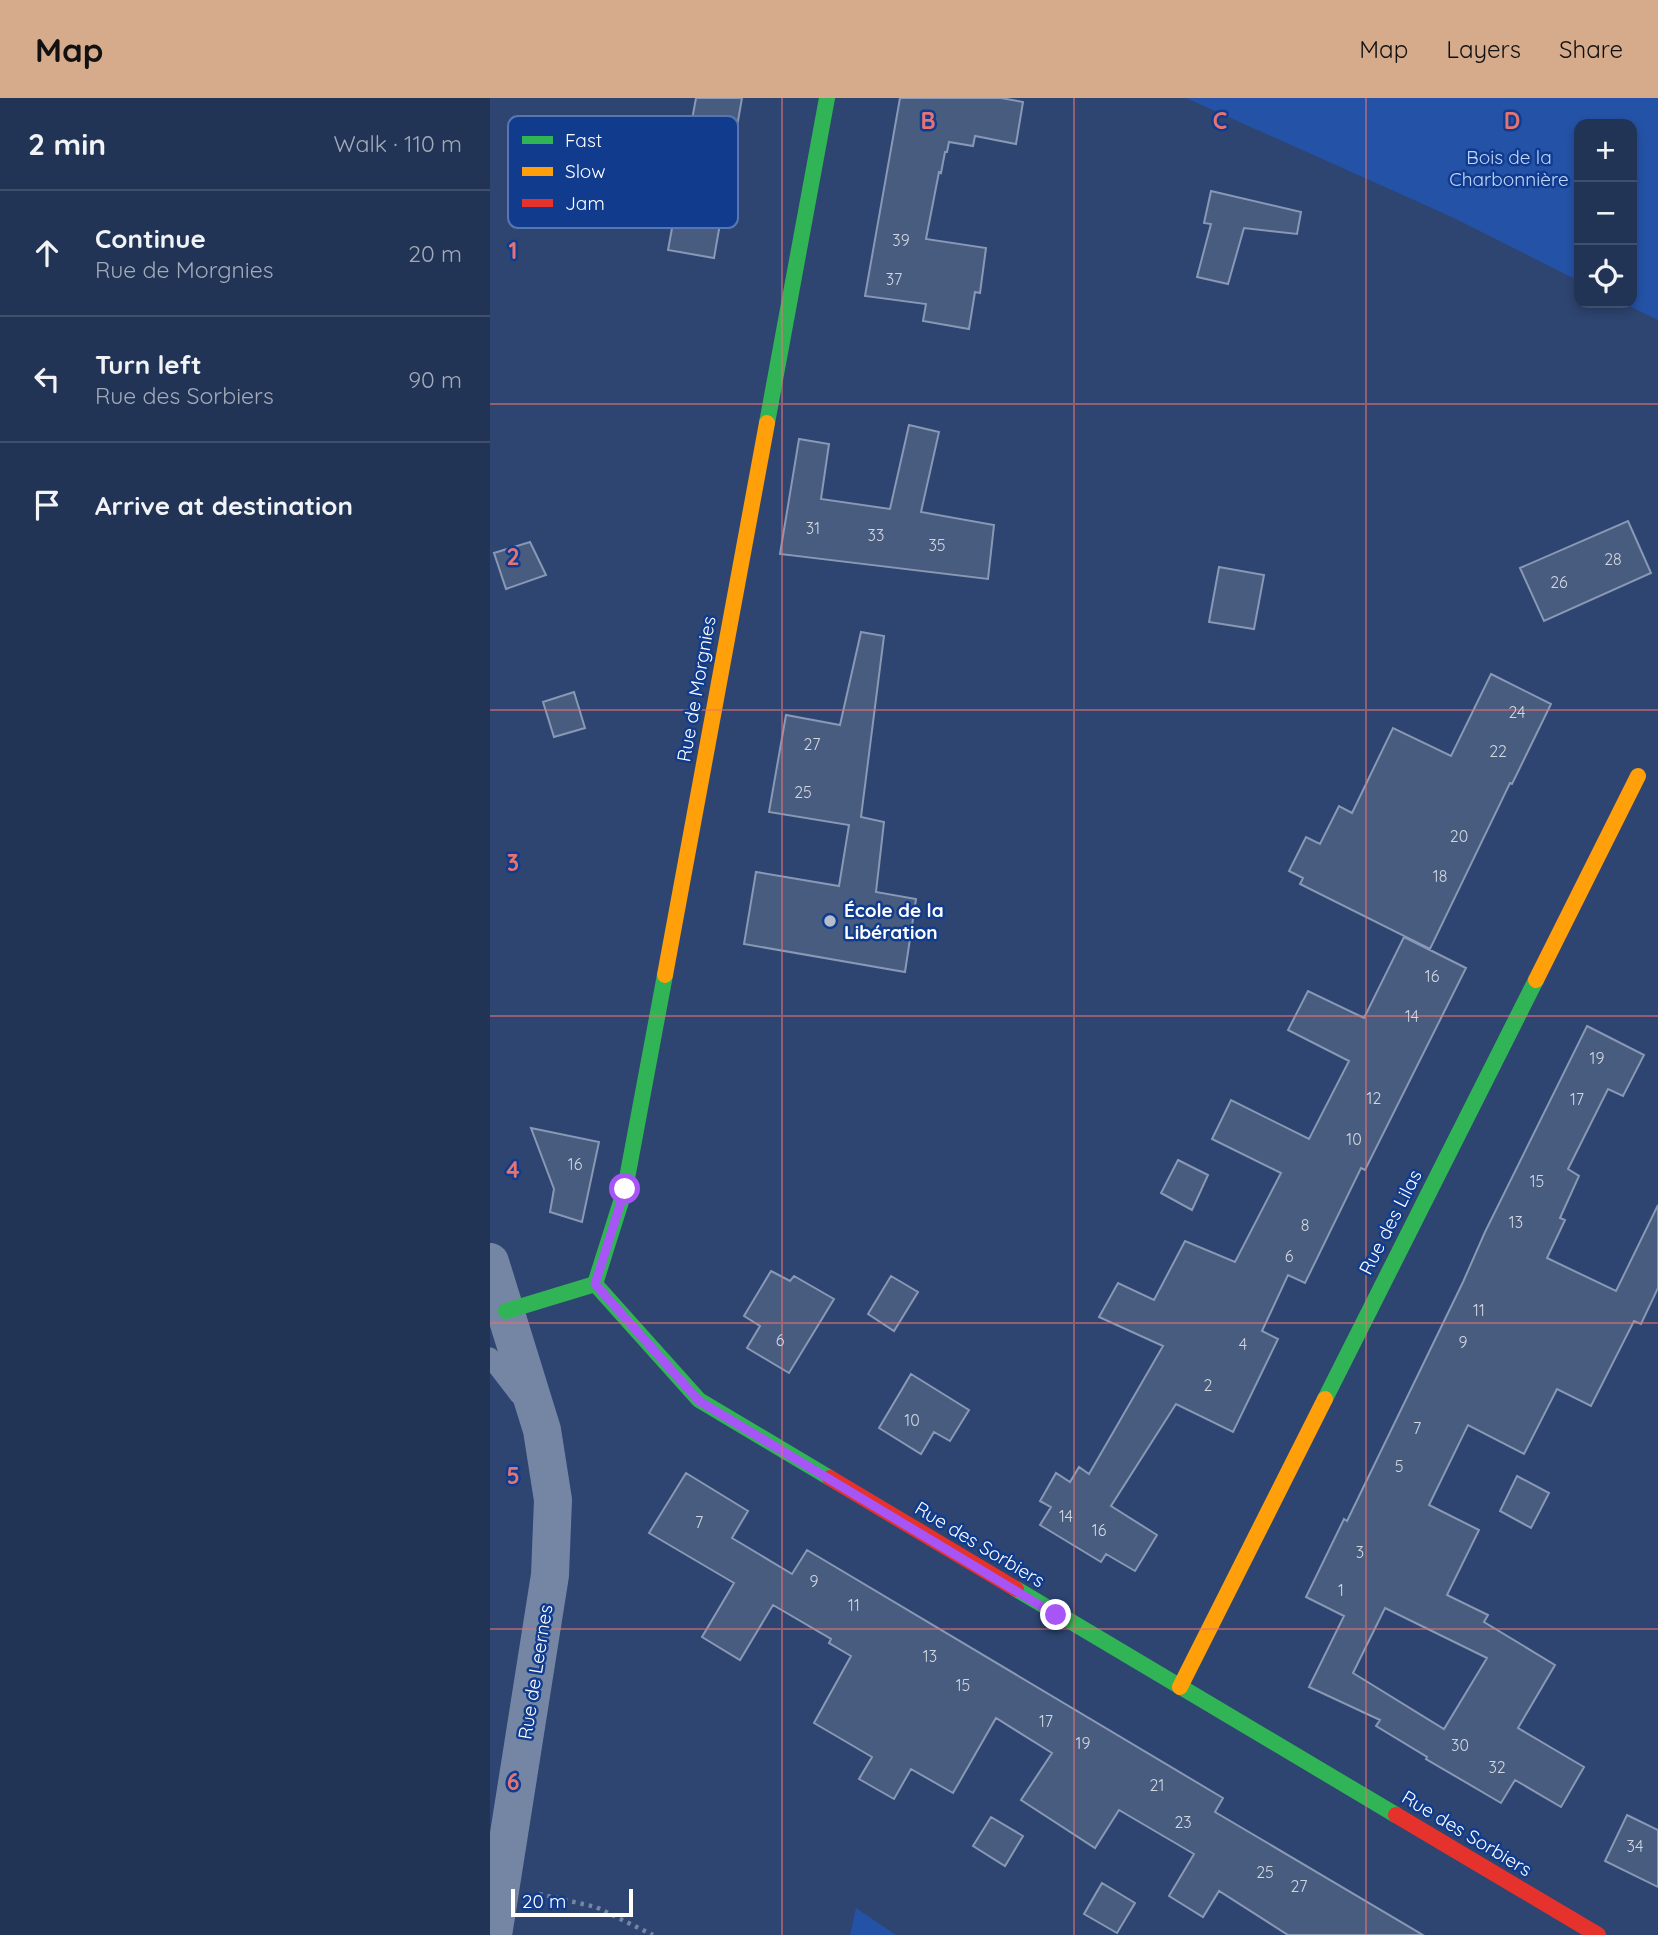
<!DOCTYPE html>
<html lang="en">
<head>
<meta charset="utf-8">
<style>
  :root { --surface:#223455; --page:#2e3f5f; --text:#f1f3f6; --muted:#a2aab9; --line:#3f4f6c; --accent:#d6ab8b }
  body { margin:0; font-family:Quicksand,sans-serif; background:var(--page); color:var(--text) }
  .controls { position:absolute; right:21px; top:21px; display:grid; overflow:hidden; border-radius:14px; box-shadow:0 4px 10px #0003 }
  .controls button { width:63px; height:63px; display:grid; place-items:center; padding:0; border:0; border-bottom:2px solid var(--line); background:var(--surface); color:var(--text); font:35px sans-serif }
  .scale { position:absolute; left:21px; bottom:18px; width:122px; box-sizing:border-box; padding-left:7px; border:4px solid #fff; border-top:0; font-size:19px; line-height:24px; white-space:nowrap; color:#fff; -webkit-text-stroke:5px #113c8e; paint-order:stroke }
  .stop { position:absolute; width:21px; height:21px; margin:-16px; border:5px solid #a855f7; border-radius:50%; background:#fff }
  .stop.end { background:#a855f7; border-color:#fff; box-shadow:0 2px 7px #0008 }
  .list { margin:0; padding:0; list-style:none }
  h2 { display:flex; justify-content:space-between; align-items:center; height:91px; margin:0; padding:0 28px; font-size:30px }
  h2 small { font-size:23px; font-weight:400; color:var(--muted) }
  .list li { display:grid; grid-template-columns:46px 1fr auto; gap:21px; align-items:center; box-sizing:border-box; height:126px; padding:0 28px; border-top:2px solid var(--line) }
  .list b { display:block; font-size:26px; white-space:nowrap }
  .list p { margin:0; font-size:23px; white-space:nowrap; color:var(--muted) }
  .list em { font-size:23px; font-style:normal; color:var(--muted) }
  .icon { flex:none; width:38px; height:38px; fill:none; stroke:currentColor; stroke-width:2; stroke-linecap:round; stroke-linejoin:round }
  .map { position:relative; flex:none; width:1168px; height:1837px; overflow:hidden }
  header { display:flex; align-items:center; gap:42px; box-sizing:border-box; height:98px; padding:0 35px; background:var(--accent); color:#111 }
  header strong { font-size:33px }
  nav { display:flex; gap:38px; margin-inline-start:auto; font-size:24px }
  main { display:flex }
  aside { flex:1; background:var(--surface) }
  .map>svg:first-child { display:block }
</style>
</head>
<body>
<header>
<strong>Map</strong>
<nav><a>Map</a><a>Layers</a><a>Share</a></nav>
</header>
<main>
<aside>
<h2>2 min<small>Walk · 110 m</small></h2>
<ul class="list">
<li><svg class="icon" aria-label="ahead" viewBox="0 0 24 24"><path d="M12 20V5M6 11l6-6 6 6"/></svg><div><b>Continue</b><p>Rue de Morgnies</p></div><em>20 m</em></li>
<li><svg class="icon" aria-label="left" viewBox="0 0 24 24"><path d="M17 20v-9H6M10 6l-5 5 5 5"/></svg><div><b>Turn left</b><p>Rue des Sorbiers</p></div><em>90 m</em></li>
<li><svg class="icon" aria-label="arrive" viewBox="0 0 24 24"><path d="M6 21V4h12l-3 4 3 4H6"/></svg><div><b>Arrive at destination</b></div></li>
</ul>
</aside>
<div class="map">
<svg width="1168" height="1837" viewBox="0 0 1168 1837">
  <rect width="100%" height="100%" fill="#2e4571"/>
  <path fill="#2452a6" d="M696,0H1168V222L1133,205H1142V26H1089V183L964,120Z
    M366,1810L406,1837H360Z"/>
  <path fill="#485c80" stroke="#8998b4" stroke-width="2" fill-rule="evenodd" d="M206,0H252L224,160L178,152Z
    M410,0H511L533,4L526,46L485,38L483,48L459,44L457,54H455L451,75L449,74L436,141L496,150L490,195L485,194L479,231L433,223L436,206L375,198Z
    M721,93L811,114L807,136L754,130L738,186L707,179L721,126L714,125Z
    M419,327L449,334L431,414L504,427L498,481L290,456L309,341L339,346L331,401L400,411Z
    M1138,423L1161,475L1054,523L1030,470Z
    M40,444L56,477L16,491L4,455Z
    M729,469L774,477L764,531L719,524Z
    M371,534L394,538L371,719L394,724L386,794L426,801L415,874L254,846L266,774L349,788L359,727L279,714L296,617L350,627Z
    M1001,576L1061,606L1022,686L1020,685L940,851L810,786L813,780L799,773L816,739L830,746L849,708L862,715L903,630L961,658Z
    M84,594L95,630L64,639L53,604Z
    M914,839L976,870L875,1072L871,1070L815,1185L798,1177L772,1233L788,1241L743,1334L686,1306L621,1408L667,1437L645,1473L616,1456L611,1464L550,1427L561,1409L550,1403L566,1375L580,1384L589,1369L599,1376L673,1248L609,1219L628,1185L664,1202L695,1143L745,1164L791,1075L722,1041L741,1002L819,1041L859,963L798,932L818,893L874,920Z
    M1097,928L1154,957L1133,998L1118,991L1078,1071L1089,1078L1070,1120L1075,1122L1057,1160L1126,1193L1168,1107V1190L1151,1226L1144,1223L1101,1308L1067,1291L1034,1356L978,1327L939,1407L989,1432L957,1497L998,1517L994,1524L1065,1567L1028,1630L1094,1669L1071,1709L1025,1682L1011,1705L936,1661L937,1659L886,1628L890,1622L819,1589L854,1518L816,1499L854,1421L857,1423L973,1184L995,1134ZM895,1510L997,1560L954,1631L863,1575Z
    M41,1030L109,1044L92,1124L60,1114L64,1091Z
    M688,1062L718,1077L702,1112L671,1095Z
    M281,1173L300,1183L304,1178L344,1201L299,1275L257,1250L270,1228L254,1218Z
    M401,1178L428,1194L404,1233L378,1216Z
    M421,1276L479,1312L460,1343L444,1334L431,1356L389,1330Z
    M196,1375L258,1413L242,1440L302,1476L317,1452L733,1700L725,1714L933,1837H798L729,1793L713,1819L679,1798L704,1756L629,1712L605,1750L531,1702L562,1655L506,1620L463,1695L421,1671L404,1701L369,1681L382,1659L324,1625L361,1558L339,1545L341,1541L283,1507L250,1562L212,1539L244,1485L159,1435Z
    M1027,1378L1059,1395L1041,1430L1010,1413Z
    M1137,1717L1168,1732V1789L1115,1763Z
    M501,1719L533,1738L515,1768L483,1748Z
    M612,1785L645,1805L627,1835L594,1816Z"/>
  <g fill="none" stroke-linecap="round" stroke-linejoin="round">
    <path stroke="#7586a5" stroke-width="4.5" stroke-dasharray="3.5 5" stroke-linecap="butt" d="M49,1796L106,1809L163,1837"/>
    <path stroke="#7586a5" stroke-width="19" d="M0,1259L29,1297"/>
    <path stroke="#7586a5" stroke-width="38" d="M0,1164L52,1332L63,1402L60,1477L3,1837"/>
    <path stroke="#30b455" stroke-width="16" d="M277,325L337,0
      M105,1186L135,1091L175,877
      M16,1213L105,1186L209,1302L340,1380
      M835,1301L1046,882
      M526,1491L906,1717"/>
    <path stroke="#ff9f0a" stroke-width="16" d="M175,877L277,325
      M1046,882L1148,678
      M690,1589L835,1301"/>
    <path stroke="#e5322d" stroke-width="16" d="M340,1380L526,1491
      M906,1717L1108,1837"/>
  </g>
  <g fill="none" stroke-linecap="round" stroke-linejoin="round">
    <path stroke="#a855f7" stroke-width="9" d="M135,1091L105,1186L209,1303L566,1517"/>
  </g>
  <path fill="none" stroke="#e47373" stroke-width="2" stroke-opacity="0.55" d="M292,0V1837M584,0V1837M876,0V1837M0,306H1168M0,612H1168M0,918H1168M0,1225H1168M0,1531H1168"/>
  <circle fill="#b6becd" stroke="#113c8e" stroke-width="2.5" cx="340" cy="823" r="7"/>
  <g text-anchor="middle" stroke-width="5" stroke-linejoin="round" paint-order="stroke">
    <g font-size="16" fill="#d1d6df">
      <text x="411" y="148">39</text>
      <text x="404" y="187">37</text>
      <text x="323" y="436">31</text>
      <text x="386" y="443">33</text>
      <text x="447" y="453">35</text>
      <text x="1123" y="467">28</text>
      <text x="1069" y="490">26</text>
      <text x="1027" y="620">24</text>
      <text x="322" y="652">27</text>
      <text x="1008" y="659">22</text>
      <text x="313" y="700">25</text>
      <text x="969" y="744">20</text>
      <text x="950" y="784">18</text>
      <text x="942" y="884">16</text>
      <text x="922" y="924">14</text>
      <text x="1107" y="966">19</text>
      <text x="884" y="1006">12</text>
      <text x="1087" y="1007">17</text>
      <text x="864" y="1047">10</text>
      <text x="85" y="1072">16</text>
      <text x="1047" y="1089">15</text>
      <text x="1026" y="1130">13</text>
      <text x="815" y="1133">8</text>
      <text x="799" y="1164">6</text>
      <text x="989" y="1218">11</text>
      <text x="290" y="1248">6</text>
      <text x="973" y="1250">9</text>
      <text x="753" y="1252">4</text>
      <text x="718" y="1293">2</text>
      <text x="422" y="1328">10</text>
      <text x="927" y="1336">7</text>
      <text x="909" y="1374">5</text>
      <text x="576" y="1424">14</text>
      <text x="209" y="1430">7</text>
      <text x="609" y="1438">16</text>
      <text x="870" y="1460">3</text>
      <text x="324" y="1489">9</text>
      <text x="851" y="1498">1</text>
      <text x="364" y="1513">11</text>
      <text x="440" y="1564">13</text>
      <text x="473" y="1593">15</text>
      <text x="556" y="1629">17</text>
      <text x="593" y="1651">19</text>
      <text x="970" y="1653">30</text>
      <text x="1007" y="1675">32</text>
      <text x="667" y="1693">21</text>
      <text x="693" y="1730">23</text>
      <text x="1145" y="1754">34</text>
      <text x="775" y="1780">25</text>
      <text x="809" y="1794">27</text>
    </g>
    <g font-size="19" fill="#c1d7fd" stroke="#113c8e">
      <text x="1019" y="66">Bois de la<tspan x="1019" dy="22">Charbonnière</tspan></text>
    </g>
    <g font-size="19" fill="#fff" stroke="#113c8e">
      <text transform="translate(206 591) rotate(-80)" y="7">Rue de Morgnies</text>
      <text transform="translate(900 1124) rotate(-63)" y="7">Rue des Lilas</text>
      <text transform="translate(490 1446) rotate(31)" y="7">Rue des Sorbiers</text>
      <text transform="translate(45 1574) rotate(-81)" y="7">Rue de Leernes</text>
      <text transform="translate(977 1735) rotate(31)" y="7">Rue des Sorbiers</text>
    </g>
    <g font-size="19" font-weight="bold" fill="#fff" stroke="#113c8e" text-anchor="start">
      <text x="354" y="819">École de la<tspan x="354" dy="22">Libération</tspan></text>
    </g>
  </g>
  <rect x="18" y="18" width="230" height="112" rx="10" fill="#113c8e" stroke="#5876b0" stroke-width="2"/>
  <rect x="32" y="38" width="31" height="8" fill="#30b455"/>
  <rect x="32" y="69" width="31" height="9" fill="#ff9f0a"/>
  <rect x="32" y="101" width="31" height="8" fill="#e5322d"/>
  <g font-size="19" fill="#fff">
    <text x="75" y="49">Fast</text>
    <text x="75" y="80">Slow</text>
    <text x="75" y="112">Jam</text>
  </g>
  <g font-size="23" text-anchor="middle" font-weight="bold" fill="#e47373" stroke="#113c8e" stroke-width="5" stroke-linejoin="round" paint-order="stroke">
    <text x="438" y="31">B</text>
    <text x="730" y="31">C</text>
    <text x="1022" y="31">D</text>
    <text x="23" y="161">1</text>
    <text x="23" y="467">2</text>
    <text x="23" y="773">3</text>
    <text x="23" y="1080">4</text>
    <text x="23" y="1386">5</text>
    <text x="23" y="1692">6</text>
  </g>
</svg>
<div class="controls">
<button>+</button>
<button>−</button>
<button><svg class="icon" aria-label="locate" viewBox="0 0 24 24"><circle cx="12" cy="12" r="6"/><path d="M12 2v4M12 18v4M2 12h4M18 12h4"/></svg></button>
</div>
<div class="scale">20 m</div>
<div class="stop" style="left:135px;top:1091px"></div>
<div class="stop end" style="left:566px;top:1517px"></div>
</div>
</main>
</body>
</html>
